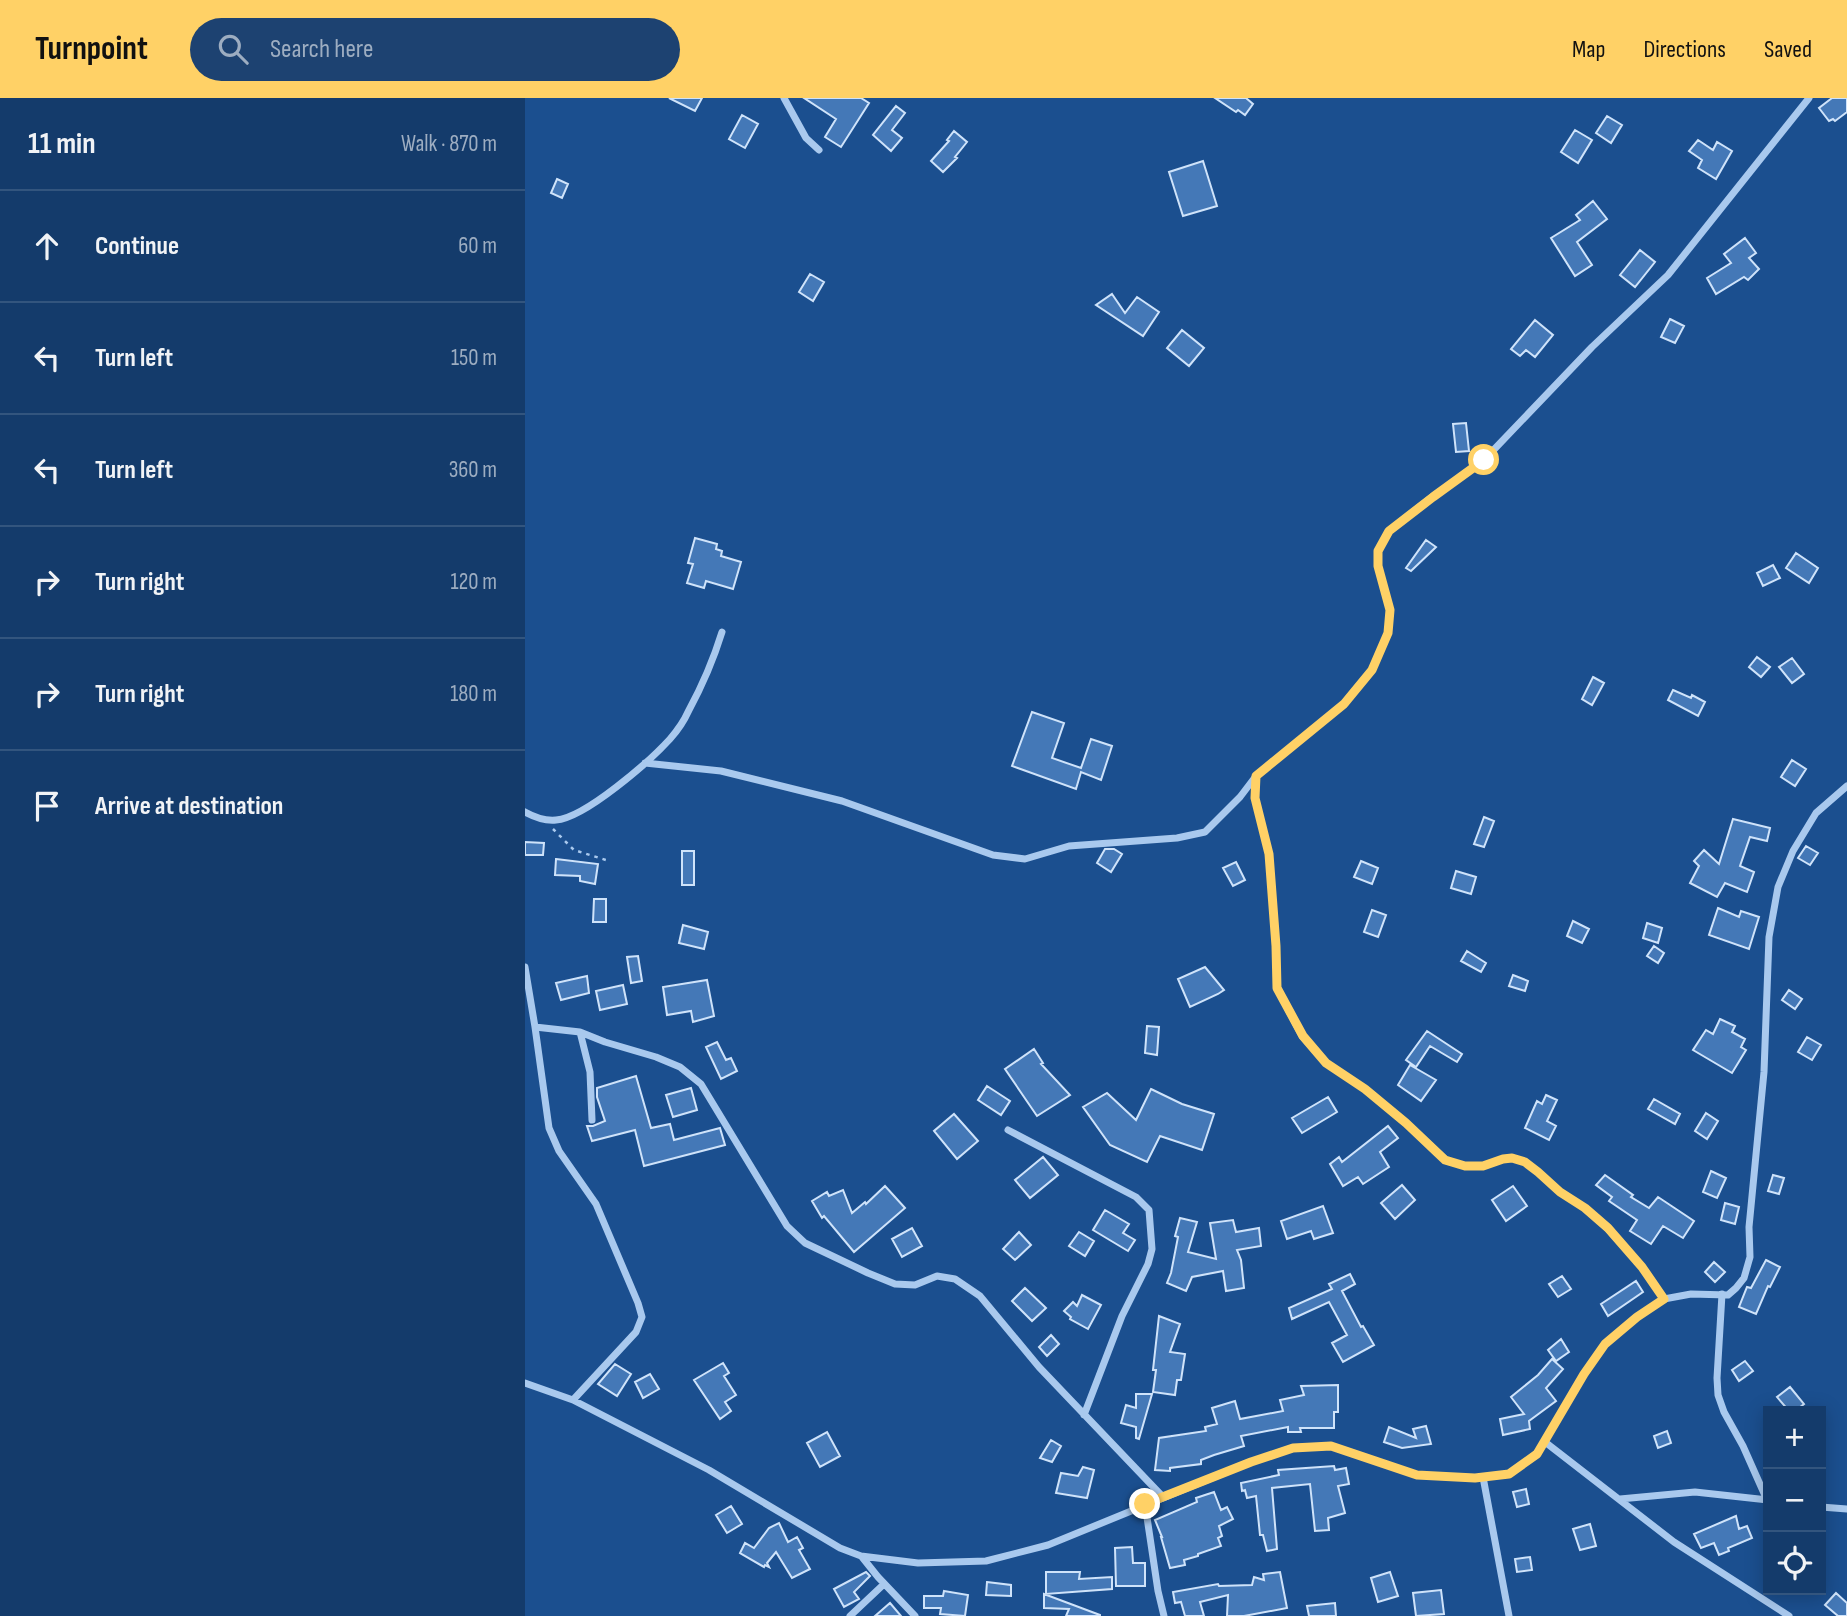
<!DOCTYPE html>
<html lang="en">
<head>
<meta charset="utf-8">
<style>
  :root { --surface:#143b6b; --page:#1d4271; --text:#f1f3f6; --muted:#9dadc1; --line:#33557e; --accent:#ffd166 }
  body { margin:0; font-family:"Sofia Sans Condensed",sans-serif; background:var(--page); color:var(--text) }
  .controls { position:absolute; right:21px; bottom:21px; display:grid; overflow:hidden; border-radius:0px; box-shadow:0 4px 18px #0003 }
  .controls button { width:63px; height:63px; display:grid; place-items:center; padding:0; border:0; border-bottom:2px solid var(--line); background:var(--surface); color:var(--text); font:35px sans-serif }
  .stop { position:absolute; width:21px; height:21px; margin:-16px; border:5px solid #ffd166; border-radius:50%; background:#fff }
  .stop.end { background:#ffd166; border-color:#fff; box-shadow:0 2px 7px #0008 }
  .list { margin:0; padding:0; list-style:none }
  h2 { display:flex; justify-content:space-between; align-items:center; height:91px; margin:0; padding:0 28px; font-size:30px }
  h2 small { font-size:23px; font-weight:400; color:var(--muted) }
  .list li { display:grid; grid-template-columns:46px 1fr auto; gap:21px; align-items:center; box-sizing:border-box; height:112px; padding:0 28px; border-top:2px solid var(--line) }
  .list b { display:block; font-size:26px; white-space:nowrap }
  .list em { font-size:23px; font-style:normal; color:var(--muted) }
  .icon { flex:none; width:38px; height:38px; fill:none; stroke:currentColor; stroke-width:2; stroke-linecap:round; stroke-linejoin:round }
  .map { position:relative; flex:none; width:1322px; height:1518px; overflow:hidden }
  header { display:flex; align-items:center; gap:42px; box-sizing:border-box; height:98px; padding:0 35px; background:var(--accent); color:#111 }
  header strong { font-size:33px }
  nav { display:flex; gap:38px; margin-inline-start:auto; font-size:24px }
  .search { width:490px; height:63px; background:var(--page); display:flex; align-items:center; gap:18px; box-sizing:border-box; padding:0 24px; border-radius:38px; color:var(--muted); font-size:26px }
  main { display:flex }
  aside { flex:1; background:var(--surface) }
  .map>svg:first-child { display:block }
</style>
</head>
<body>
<header>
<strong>Turnpoint</strong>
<div class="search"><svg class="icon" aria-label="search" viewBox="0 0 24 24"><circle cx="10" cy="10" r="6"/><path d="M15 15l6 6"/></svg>Search here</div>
<nav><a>Map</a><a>Directions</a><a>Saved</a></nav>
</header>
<main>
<aside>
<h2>11 min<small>Walk · 870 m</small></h2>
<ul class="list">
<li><svg class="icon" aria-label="ahead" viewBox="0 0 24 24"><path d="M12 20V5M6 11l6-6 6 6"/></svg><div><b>Continue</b></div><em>60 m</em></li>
<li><svg class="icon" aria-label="left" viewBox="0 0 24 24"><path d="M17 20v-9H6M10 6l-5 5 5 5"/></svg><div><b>Turn left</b></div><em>150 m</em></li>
<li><svg class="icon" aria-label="left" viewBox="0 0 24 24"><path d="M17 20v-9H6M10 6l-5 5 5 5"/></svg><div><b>Turn left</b></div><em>360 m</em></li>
<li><svg class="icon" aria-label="right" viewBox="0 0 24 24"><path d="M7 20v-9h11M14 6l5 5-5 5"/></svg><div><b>Turn right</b></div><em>120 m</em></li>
<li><svg class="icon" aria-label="right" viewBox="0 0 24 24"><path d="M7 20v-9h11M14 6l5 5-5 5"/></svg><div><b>Turn right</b></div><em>180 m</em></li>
<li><svg class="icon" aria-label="arrive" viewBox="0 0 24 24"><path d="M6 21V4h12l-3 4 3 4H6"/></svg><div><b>Arrive at destination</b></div></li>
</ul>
</aside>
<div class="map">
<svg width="1322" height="1518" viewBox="0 0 1322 1518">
  <rect width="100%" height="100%" fill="#1b4f8f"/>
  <path fill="#4478b7" stroke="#cfe3fa" stroke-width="2" d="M144,0H177L170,13Z
    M279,0H336L344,5L316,49L300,39L311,21Z
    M690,0H721L728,6L720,17L713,12L711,14Z
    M1307,0H1322V14L1310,23L1308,21L1304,23L1294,10Z
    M371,8L380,15L367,32L377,40L366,53L348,37Z
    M217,17L233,26L220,50L204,41Z
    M1082,18L1097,27L1086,45L1071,35Z
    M1050,32L1067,42L1053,65L1036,54Z
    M429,33L442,44L430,59L432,60L418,74L406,63L424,43L422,42Z
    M1173,42L1188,52L1192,44L1207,53L1191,81L1173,70L1177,62L1164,53Z
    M678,63L692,108L658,118L644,74Z
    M32,81L43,86L37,100L26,95Z
    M1068,103L1082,121L1052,144L1067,167L1050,178L1026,140L1055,122L1051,117Z
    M1220,140L1231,155L1224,160L1234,171L1223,182L1219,179L1191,196L1182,180L1206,165L1199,156Z
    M1115,152L1130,164L1110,189L1095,177Z
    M285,176L299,184L288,203L274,194Z
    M587,196L600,215L612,199L634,214L618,238L571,207Z
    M1145,221L1159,228L1150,245L1136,239Z
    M1010,222L1028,237L1010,259L1001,252L995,258L986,251Z
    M657,232L679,250L664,268L642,250Z
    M941,325L944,353L931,354L928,326Z
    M170,440L192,446L191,451L197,453L196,458L216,464L208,491L181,483L179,490L162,485L168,466L163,465Z
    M901,442L911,449L886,473L881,470Z
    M1271,455L1293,470L1284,485L1261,470Z
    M1248,467L1255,480L1238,488L1232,475Z
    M1232,559L1245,569L1236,579L1224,569Z
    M1267,560L1279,576L1267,585L1254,569Z
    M1068,579L1079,585L1067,607L1057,601Z
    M1148,592L1166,600L1167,597L1180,604L1173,618L1143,602Z
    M507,614L539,625L527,660L556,670L566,641L587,648L576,682L556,674L551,691L487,668Z
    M1267,662L1281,671L1270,688L1256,679Z
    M959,719L969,723L959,749L949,746Z
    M1208,721L1245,730L1242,743L1225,739L1215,768L1229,774L1222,794L1200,785L1192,799L1165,785L1174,768L1169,763L1179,752L1194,766Z
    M0,744L19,745L18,757H0Z
    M1281,748L1293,755L1285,767L1273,760Z
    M580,751H589L597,756L586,774L572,765Z
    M157,753H169V787H157Z
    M31,761L73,766L70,786L55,783V778L30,777Z
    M836,763L853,770L847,786L829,779Z
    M711,764L720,782L708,788L698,770Z
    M931,773L951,779L946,796L926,790Z
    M69,801H81V824H68Z
    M1193,810L1214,819L1216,813L1234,819L1224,851L1184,837Z
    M847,812L861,817L853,839L839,834Z
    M1048,823L1064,831L1057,845L1042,838Z
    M1122,825L1137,830L1133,845L1118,840Z
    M158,827L183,834L179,851L154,845Z
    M1129,848L1139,855L1133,865L1122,858Z
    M942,853L961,865L956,874L936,863Z
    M113,858L117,883L106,885L102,859Z
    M680,869L699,892L693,896L665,909L653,881Z
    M988,877L1003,883L1000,893L984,888Z
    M62,878L64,895L36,902L31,885Z
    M182,882L189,918L168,924L166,913L142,917L138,889Z
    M98,887L102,906L75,912L71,893Z
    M1264,892L1277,901L1270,911L1257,902Z
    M1195,921L1210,928L1207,934L1220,941L1216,949L1221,952L1207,975L1168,952L1181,932L1188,936Z
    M622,928L634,929L632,957L620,955Z
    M902,933L937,956L932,964L905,948L891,969L881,962Z
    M1282,939L1296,947L1287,962L1273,954Z
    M192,944L201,962L206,960L212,973L196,981L181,949Z
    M509,951L518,965L516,966L545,997L512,1018L480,971Z
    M885,967L911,982L896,1003L873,987Z
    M111,978L126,1030L145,1026L149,1042L195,1030L200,1047L119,1068L110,1032L67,1043L62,1028H68L80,1023L72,999V990Z
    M462,988L485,1003L476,1017L453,1002Z
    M166,990L172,1012L148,1019L141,997Z
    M626,991L657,1006L689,1016L677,1052L635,1038L622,1064L585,1047L558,1009L582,995L611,1022Z
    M1021,997L1032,1002L1022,1023L1031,1028L1024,1042L1000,1030L1012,1003L1017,1006Z
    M803,999L812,1014L777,1035L767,1020Z
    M1129,1001L1155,1016L1150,1026L1123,1011Z
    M1181,1015L1193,1023L1182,1041L1170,1033Z
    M429,1016L453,1043L432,1061L409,1033Z
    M863,1028L873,1040L855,1054L864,1069L838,1086L833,1079L818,1088L805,1066L814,1059L817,1064Z
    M518,1059L533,1077L505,1100L490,1082Z
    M1186,1073L1201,1080L1192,1100L1178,1094Z
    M1080,1077L1108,1097L1106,1099L1124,1110L1133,1099L1169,1123L1158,1140L1138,1128L1126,1146L1105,1133L1112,1122L1084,1103L1087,1099L1071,1087Z
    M1248,1077L1259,1080L1254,1096L1243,1093Z
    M877,1087L890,1102L870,1121L856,1105Z
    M360,1088L380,1110L329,1154L299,1118L297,1120L287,1103L302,1094L304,1098L318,1092L327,1115L340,1104L341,1106Z
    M988,1088L1002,1108L981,1123L967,1102Z
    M1200,1105L1214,1109L1210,1126L1196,1122Z
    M798,1108L808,1135L789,1141L786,1133L762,1141L756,1123Z
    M580,1112L604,1126L598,1135L610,1142L603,1153L568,1132Z
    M655,1120L672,1124L663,1154L691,1161L685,1125L708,1122L711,1134L734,1130L736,1148L712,1152L716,1162L719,1190L701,1193L698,1173L667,1179L661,1193L642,1185L646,1175L653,1139L650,1138Z
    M387,1130L397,1148L377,1159L367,1141Z
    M494,1134L506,1147L490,1162L478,1151Z
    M554,1134L569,1143L560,1158L544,1148Z
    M1241,1162L1255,1169L1245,1189L1243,1188L1231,1216L1214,1209L1222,1189L1226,1190Z
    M1189,1164L1200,1174L1190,1184L1180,1174Z
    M825,1176L830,1186L817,1193L836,1229L838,1228L849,1247L818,1264L807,1245L822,1237L804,1204L767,1221L764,1210L807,1191L804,1186Z
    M1037,1178L1046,1191L1033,1199L1024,1186Z
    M1111,1183L1118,1194L1083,1218L1076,1206Z
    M500,1190L521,1210L507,1223L487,1203Z
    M557,1197L576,1207L563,1231L545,1221L546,1219L539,1213L548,1204L552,1208Z
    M634,1218L655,1226L645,1254L660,1256L656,1282H652L650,1297L628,1294L631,1272H628Z
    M526,1237L534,1246L522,1258L514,1249Z
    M1036,1241L1044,1254L1031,1263L1023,1252Z
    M1027,1261L1038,1271L1021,1290L1031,1303L1004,1323L1005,1331L978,1337L975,1321L999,1316L986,1299L1013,1277Z
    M1220,1263L1228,1273L1214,1283L1207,1272Z
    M198,1265L204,1275L199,1278L211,1297L200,1304L206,1313L195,1321L169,1282Z
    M90,1266L106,1276L92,1298L73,1286Z
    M125,1276L134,1291L118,1300L110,1284Z
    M813,1287V1314H809V1330H775L776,1334H763V1329L716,1338L719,1348L689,1357L676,1362V1366L645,1370V1373L630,1372L634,1340L681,1333L680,1329L692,1326L687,1310L710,1303L715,1321L758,1313L755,1302L779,1297L776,1288Z
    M1265,1289L1279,1306L1270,1313H1264L1252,1299Z
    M611,1296H627L614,1341L611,1340V1329L596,1325L601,1307L611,1310Z
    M901,1328L906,1346L877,1350L859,1344L864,1329L891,1340L888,1331Z
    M1142,1333L1146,1345L1133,1350L1129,1338Z
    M302,1334L315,1358L295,1369L282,1345Z
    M526,1342L536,1348L527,1364L515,1360Z
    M809,1368L810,1372L821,1370L824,1386L813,1388L820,1415L803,1420L804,1432L790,1433L785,1386L747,1390L752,1451L742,1453L738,1437H735L731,1398L722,1400L720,1392L717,1393L716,1385L754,1377L753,1372Z
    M558,1369L569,1372L562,1400L531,1395L536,1375L553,1378Z
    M1001,1391L1004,1406L992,1409L988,1394Z
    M689,1394L696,1412L702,1409L708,1421L694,1428L697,1438L693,1440L696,1448L673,1456V1458L659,1462L660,1467L645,1470L636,1439H637L630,1422L672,1404L671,1400Z
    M206,1408L217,1426L202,1435L191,1417Z
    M1211,1418L1214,1431L1222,1428L1227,1440L1203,1450L1204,1453L1194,1457L1189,1445L1176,1450L1169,1436Z
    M254,1425L263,1444L272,1439L278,1450L274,1452L285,1471L267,1480L251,1454L242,1465L244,1469L240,1467L239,1469L215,1455L220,1445L229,1450L244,1430Z
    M1065,1426L1071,1448L1055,1452L1048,1431Z
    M607,1449L608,1465H620V1488H591L590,1450Z
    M1005,1459L1007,1472L992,1474L990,1461Z
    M341,1474L345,1478L329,1494L334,1501L319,1509L309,1491Z
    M521,1474H555L554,1481L587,1479V1491L521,1496Z
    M755,1474L762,1510L719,1518H702L703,1497L675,1504L679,1518H660L656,1504L650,1505L648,1494L693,1486L694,1488L727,1487L729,1479L739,1482L738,1476Z
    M865,1474L873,1498L853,1504L846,1480Z
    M462,1484L486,1487V1498L461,1497Z
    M916,1492L919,1516L891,1518L888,1495Z
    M419,1493L443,1497L440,1518L415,1516L416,1510H399V1498H418Z
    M1311,1495L1322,1505V1518H1313L1300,1507Z
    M519,1496L575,1517V1518H541L544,1511L519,1510Z
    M365,1505L376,1518H350Z
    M810,1505L811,1518H784L782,1508Z"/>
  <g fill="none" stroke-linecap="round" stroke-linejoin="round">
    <path stroke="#a9c9ee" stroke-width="2.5" stroke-dasharray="3.5 5" stroke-linecap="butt" d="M28,731L49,752L81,762"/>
    <path stroke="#a9c9ee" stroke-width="7" d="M259,0L281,40L294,52
      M120,665L196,673L317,703L468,757L500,761L544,748L652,740L680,734L715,699L731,678L819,606L847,572L863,535L865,512L853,468V453L864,433L907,399L959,362L1067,249L1143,177L1284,0
      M731,678L730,700L744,756L751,848L752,890L777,938L801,965L840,991L881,1025L921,1062L940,1068H958L978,1061L987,1060L1000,1064L1013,1074L1035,1094L1060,1110L1083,1131L1117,1169L1139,1201
      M0,714C9,719 21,723 31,722C60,720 125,663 145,641C152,633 159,623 163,614C176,590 189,560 197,534
      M0,869L10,929L55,934L80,944L131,959L155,969L176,986L262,1128L280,1145L343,1175L370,1186L390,1187L412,1178L430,1181L455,1198L514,1269L638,1399
      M10,929L24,1030L34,1053L71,1106L113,1205L117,1219L111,1234L48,1302
      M55,934L65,974L67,1022
      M483,1032L611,1099L624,1112L627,1151L623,1166L597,1218L559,1317
      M1197,1196L1192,1280L1193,1297L1199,1314L1218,1348L1242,1402
      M0,1285L48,1302L184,1372L315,1450L336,1458L393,1465L461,1463L523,1447L726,1364L767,1350L806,1348L892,1377L950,1380L984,1376L1012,1356L1059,1276L1080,1246L1112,1219L1139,1201L1166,1196L1203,1197L1211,1190L1219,1180L1225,1159L1224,1129L1239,974L1244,839L1253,789L1268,753L1291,715L1322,688
      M1020,1344L1149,1444L1264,1518
      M958,1379L984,1518
      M1095,1401L1170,1394L1243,1402
      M620,1406L633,1493L639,1518
      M1296,1409L1322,1411
      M337,1459L353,1479L390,1518
      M325,1518L359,1486"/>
  </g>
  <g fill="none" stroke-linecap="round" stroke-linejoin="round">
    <path stroke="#ffd166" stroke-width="9" d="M620,1406L726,1364L768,1350L806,1348L892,1377L950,1380L984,1376L1012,1356L1059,1276L1080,1246L1112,1219L1139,1201L1117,1169L1083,1130L1060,1110L1035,1094L1013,1074L1000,1064L987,1060L978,1061L958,1068H940L920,1062L881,1025L840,991L801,965L778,938L752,890L751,848L744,756L730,700L731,678L819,606L847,572L863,535L865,512L853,468V453L864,433L908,399L959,362"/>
  </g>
</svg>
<div class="controls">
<button>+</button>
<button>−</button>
<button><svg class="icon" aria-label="locate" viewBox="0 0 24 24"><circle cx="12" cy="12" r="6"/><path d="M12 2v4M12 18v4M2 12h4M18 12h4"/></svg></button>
</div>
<div class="stop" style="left:959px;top:362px"></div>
<div class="stop end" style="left:620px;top:1406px"></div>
</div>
</main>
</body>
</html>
